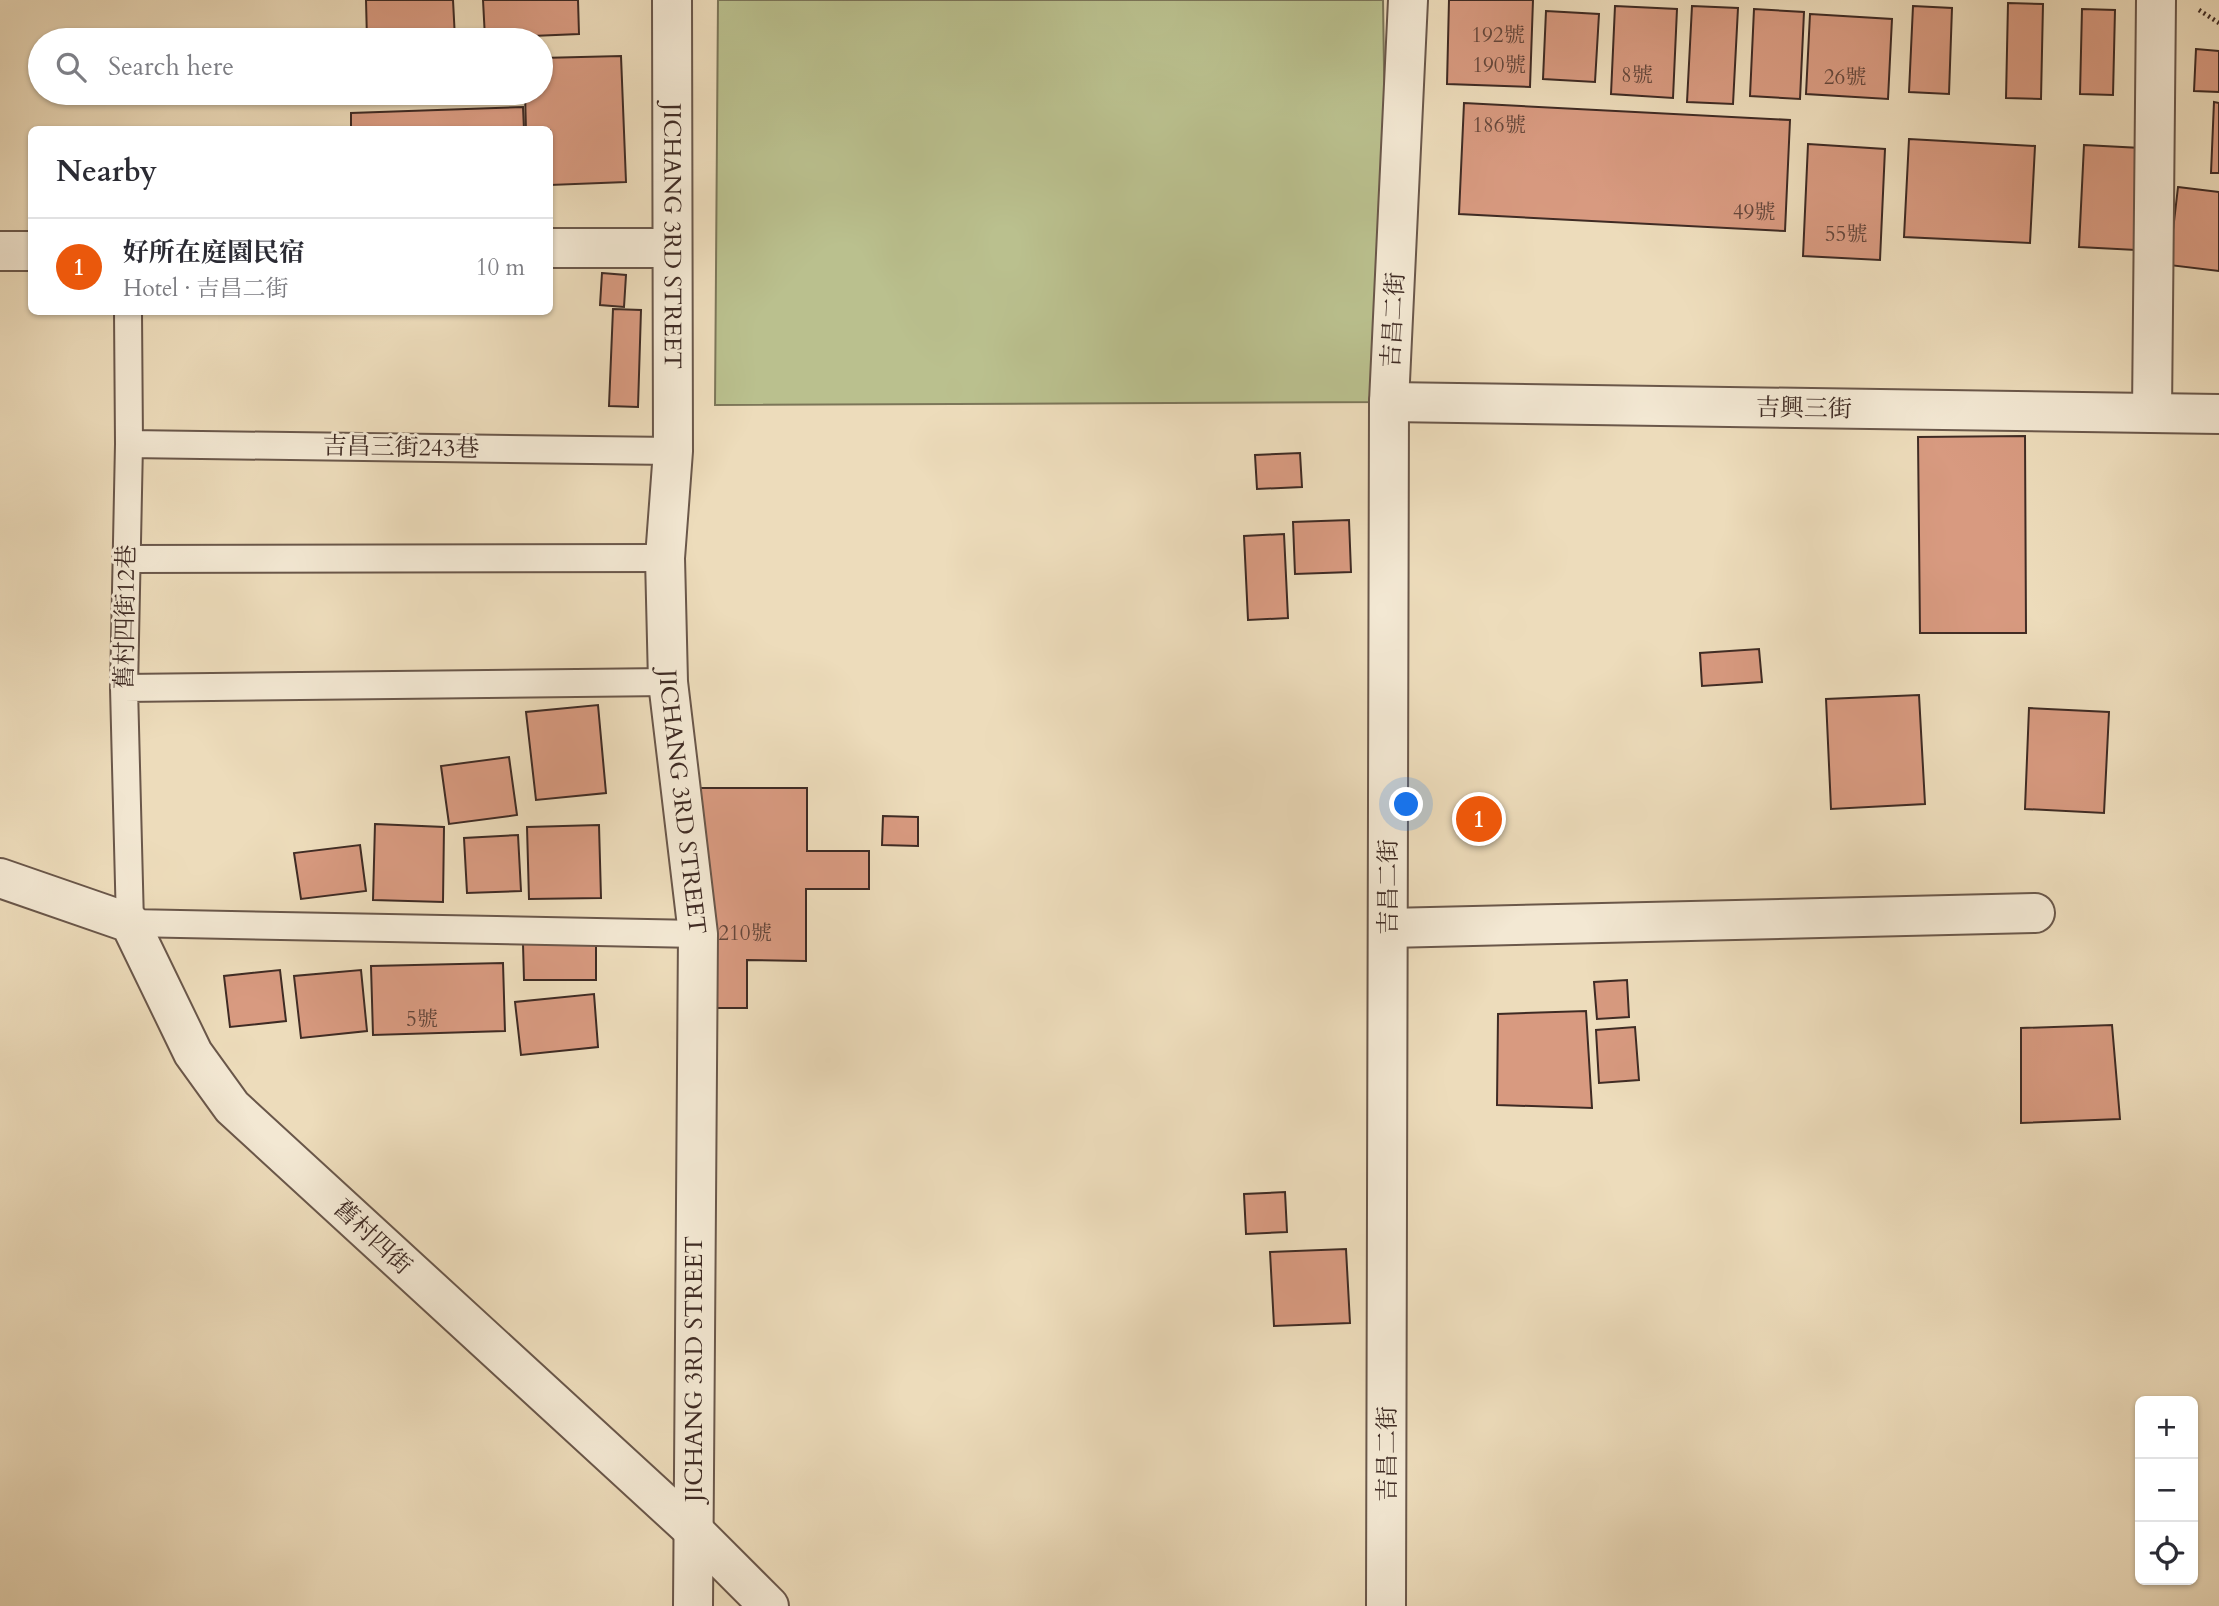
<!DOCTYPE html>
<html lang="en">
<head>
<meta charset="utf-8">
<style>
  :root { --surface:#fff; --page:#f2f2f3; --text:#2b2b33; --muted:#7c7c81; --line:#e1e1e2; --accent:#ea580c }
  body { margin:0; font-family:Cardo,"Noto Serif TC",serif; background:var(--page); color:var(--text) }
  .controls { position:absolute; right:21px; bottom:21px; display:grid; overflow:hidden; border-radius:10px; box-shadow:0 2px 5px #0004 }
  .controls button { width:63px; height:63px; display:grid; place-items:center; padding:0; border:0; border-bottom:2px solid var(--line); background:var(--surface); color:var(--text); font:35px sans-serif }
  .you { position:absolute; left:1407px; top:805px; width:24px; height:24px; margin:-18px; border:5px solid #fff; border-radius:50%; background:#1a73e8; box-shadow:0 0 0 10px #1a73e833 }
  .badge { display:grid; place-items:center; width:46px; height:46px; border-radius:50%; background:var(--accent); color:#fff; font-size:23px; font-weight:700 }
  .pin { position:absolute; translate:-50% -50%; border:4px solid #fff; box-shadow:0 2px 7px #0006 }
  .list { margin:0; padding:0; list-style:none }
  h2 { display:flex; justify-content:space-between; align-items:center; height:91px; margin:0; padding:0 28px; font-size:30px }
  h2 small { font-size:23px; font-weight:400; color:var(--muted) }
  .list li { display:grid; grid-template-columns:46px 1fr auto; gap:21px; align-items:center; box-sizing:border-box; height:98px; padding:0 28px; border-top:2px solid var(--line) }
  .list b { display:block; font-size:26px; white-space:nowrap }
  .list p { margin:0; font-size:23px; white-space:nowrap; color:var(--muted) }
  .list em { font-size:23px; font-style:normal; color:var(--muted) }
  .icon { flex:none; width:38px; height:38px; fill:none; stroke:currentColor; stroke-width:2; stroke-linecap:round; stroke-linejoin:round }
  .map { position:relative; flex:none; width:2219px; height:1606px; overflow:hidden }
  .search { position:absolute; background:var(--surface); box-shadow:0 2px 5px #0004; left:28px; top:28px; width:525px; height:77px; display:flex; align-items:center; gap:18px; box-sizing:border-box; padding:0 24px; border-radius:38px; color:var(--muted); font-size:26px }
  .panel { position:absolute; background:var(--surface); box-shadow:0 2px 5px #0004; left:28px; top:126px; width:525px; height:189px; border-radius:10px }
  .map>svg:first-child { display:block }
</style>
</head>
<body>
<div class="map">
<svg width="2219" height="1606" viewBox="0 0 2219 1606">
  <rect width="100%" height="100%" fill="#eddcbb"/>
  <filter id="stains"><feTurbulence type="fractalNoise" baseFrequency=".00286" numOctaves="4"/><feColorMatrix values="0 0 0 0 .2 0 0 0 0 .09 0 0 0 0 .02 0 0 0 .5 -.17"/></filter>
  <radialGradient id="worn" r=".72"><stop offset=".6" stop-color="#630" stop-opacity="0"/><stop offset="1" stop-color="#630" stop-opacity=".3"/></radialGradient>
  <path fill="#bac08e" stroke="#7c7659" stroke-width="2" d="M718,0H1383L1389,402L715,405Z"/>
  <path fill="#d89a80" stroke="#3f2b24" stroke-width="2" d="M366,0H453L455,39L367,40Z
    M483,0H578L579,34L485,38Z
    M1449,0H1533L1530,87L1447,84Z
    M2008,3L2043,4L2041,99L2006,98Z
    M1615,6L1677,9L1673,98L1611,94Z
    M1692,6L1738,8L1733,104L1687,102Z
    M1913,6L1952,8L1949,94L1909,92Z
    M1754,9L1804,12L1800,99L1750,96Z
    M2082,9L2115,10L2113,95L2080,94Z
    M1546,11L1599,14L1595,82L1543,79Z
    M1810,14L1892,19L1888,99L1806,94Z
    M2196,49L2219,51V92L2194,91Z
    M621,56L626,182L550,185V130H526L525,93H541V58Z
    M363,93H462L463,100L363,104Z
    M463,93H520L521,101L463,103Z
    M2214,102L2219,103V173H2211Z
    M1464,103L1790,120L1785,231L1459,214Z
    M523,107L524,130H351V113Z
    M1909,139L2035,146L2030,243L1904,237Z
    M1808,144L1885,149L1880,260L1803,256Z
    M2084,145L2141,148L2136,250L2079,247Z
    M2178,187L2219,192V271L2169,265Z
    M602,273L626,275L624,307L600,305Z
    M613,309L641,310L638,407L609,406Z
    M2025,436L2026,633H1920L1918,437Z
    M1300,453L1302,487L1257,489L1255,455Z
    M1349,520L1351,572L1295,574L1293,522Z
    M1284,534L1288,618L1248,620L1244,536Z
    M1759,649L1762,682L1702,686L1700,653Z
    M1919,695L1925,804L1831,809L1826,699Z
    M598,705L606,793L536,800L526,712Z
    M2029,708L2109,712L2104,813L2025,809Z
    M509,757L517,815L449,824L441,766Z
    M695,788H807V851H869V889H806V961L747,960V1008H695Z
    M883,816L918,817V846L882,845Z
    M375,824L444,827L443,902L373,900Z
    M599,825L601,898L529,899L527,827Z
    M518,835L521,891L467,893L464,838Z
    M360,845L366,891L301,899L294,853Z
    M596,943V980H524L523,944Z
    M503,963L505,1031L373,1035L371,966Z
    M280,970L286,1021L230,1027L224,976Z
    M361,970L367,1031L301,1038L294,976Z
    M1627,980L1629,1017L1597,1019L1594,982Z
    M594,994L598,1047L521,1055L515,1002Z
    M1586,1011L1592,1108L1497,1105L1498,1014Z
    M2112,1025L2120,1119L2021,1123V1028Z
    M1635,1027L1639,1080L1599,1083L1596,1030Z
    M1285,1192L1287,1232L1246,1234L1244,1194Z
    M1346,1249L1350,1323L1274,1326L1270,1252Z"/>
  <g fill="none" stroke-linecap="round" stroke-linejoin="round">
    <g stroke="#6a574a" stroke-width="30">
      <path id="lane" d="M128,312L129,444L124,688L130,923L698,934
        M129,444L673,451
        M126,559L665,558
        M124,688L668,682"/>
    </g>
    <g stroke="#6a574a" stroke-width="42">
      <g id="street">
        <path id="s1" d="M672,0L673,451L665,558L668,682L698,934L693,1606"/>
        <path d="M550,248H672"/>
        <path d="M0,251H32"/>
        <path d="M1389,402L2219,414"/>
        <path d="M2152,413L2156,0"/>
        <path d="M0,878L130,923L193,1053L232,1107L694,1531L769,1606"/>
        <path d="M1388,928L2035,913"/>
        <path d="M1386,1606L1389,402L1408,0"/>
      </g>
    </g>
    <path stroke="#3f2b24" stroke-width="4.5" stroke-dasharray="2 3.5" stroke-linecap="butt" d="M2199,10L2219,23"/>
    <use href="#lane" stroke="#f3e8d3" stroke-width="26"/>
    <use href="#street" stroke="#f3e8d3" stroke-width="38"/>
  </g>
  <g text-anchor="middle" stroke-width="6" stroke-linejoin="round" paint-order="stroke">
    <g font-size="21" fill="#65473b">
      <text x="1498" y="42">192號</text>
      <text x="1499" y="72">190號</text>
      <text x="1637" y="82">8號</text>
      <text x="1845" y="84">26號</text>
      <text x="1499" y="132">186號</text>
      <text x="1754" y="219">49號</text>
      <text x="1846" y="241">55號</text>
      <text x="745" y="940">210號</text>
      <text x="422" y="1026">5號</text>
    </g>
    <g font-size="24" fill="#3f2b24" stroke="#f3e8d3">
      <text dy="8" stroke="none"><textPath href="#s1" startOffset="236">JICHANG 3RD STREET</textPath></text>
      <text transform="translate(1393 320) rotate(-87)" y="8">吉昌二街</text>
      <text transform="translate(1804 408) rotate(1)" y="8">吉興三街</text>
      <text transform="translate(401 447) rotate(1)" y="8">吉昌三街243巷</text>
      <text transform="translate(125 617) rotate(-89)" y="8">舊村四街12巷</text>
      <text dy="8" stroke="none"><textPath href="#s1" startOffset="803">JICHANG 3RD STREET</textPath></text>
      <text transform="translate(1388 887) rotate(-90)" y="8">吉昌二街</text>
      <text transform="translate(373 1237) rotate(43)" y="8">舊村四街</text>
      <text transform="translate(694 1369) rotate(-90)" y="8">JICHANG 3RD STREET</text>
      <text transform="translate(1387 1454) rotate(-90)" y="8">吉昌二街</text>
    </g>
  </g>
  <rect width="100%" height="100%" filter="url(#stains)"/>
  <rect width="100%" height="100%" fill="url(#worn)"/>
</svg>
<div class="controls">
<button>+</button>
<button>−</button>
<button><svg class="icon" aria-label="locate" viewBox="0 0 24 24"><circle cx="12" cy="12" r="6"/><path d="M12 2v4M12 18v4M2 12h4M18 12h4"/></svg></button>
</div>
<div class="you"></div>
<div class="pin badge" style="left:1479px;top:819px">1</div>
<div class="search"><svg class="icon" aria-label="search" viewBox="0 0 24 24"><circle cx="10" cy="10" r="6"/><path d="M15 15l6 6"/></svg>Search here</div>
<section class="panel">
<h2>Nearby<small></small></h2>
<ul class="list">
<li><span class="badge">1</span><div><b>好所在庭園民宿</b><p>Hotel · 吉昌二街</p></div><em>10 m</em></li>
</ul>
</section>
</div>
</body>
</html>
